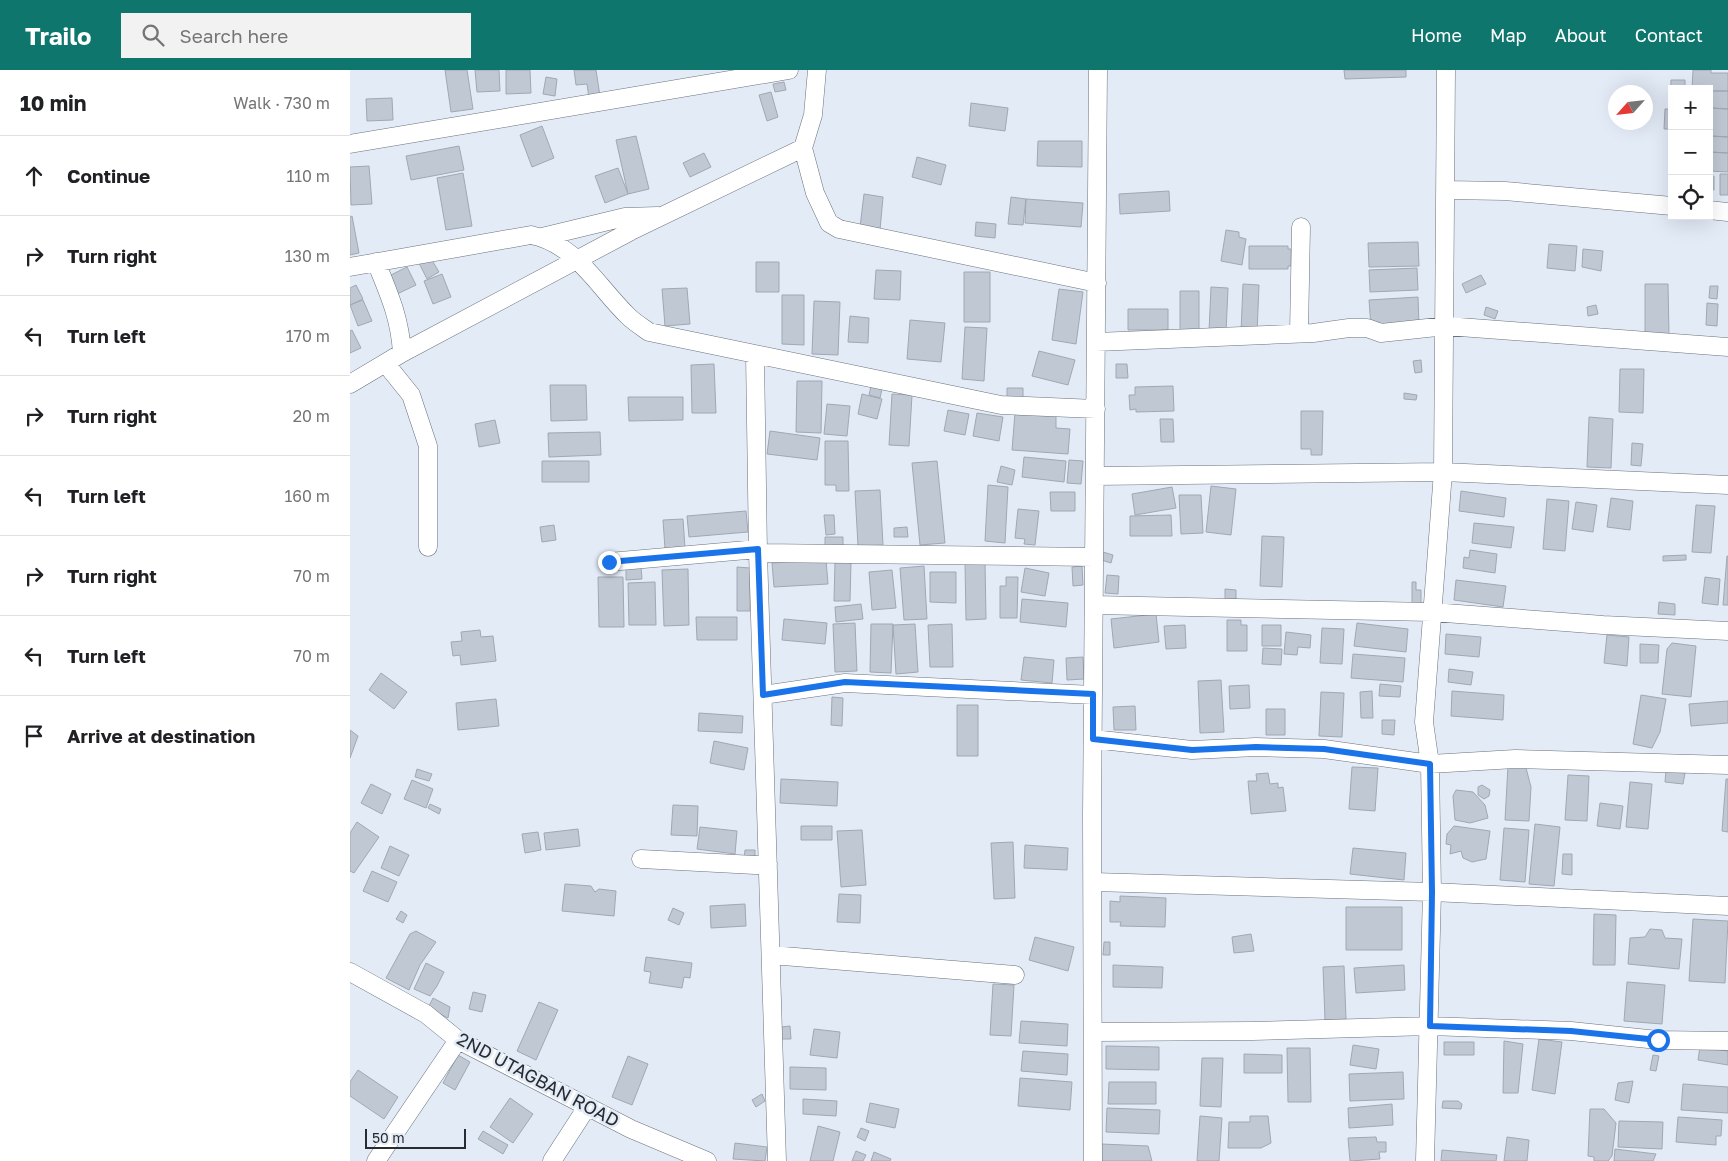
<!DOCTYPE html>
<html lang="en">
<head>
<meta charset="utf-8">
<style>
  :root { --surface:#fff; --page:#f2f2f2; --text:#202124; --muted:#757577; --line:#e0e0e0; --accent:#0f766e }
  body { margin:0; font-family:"Golos Text",sans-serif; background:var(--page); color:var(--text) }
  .controls { position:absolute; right:15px; top:15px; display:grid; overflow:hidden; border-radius:0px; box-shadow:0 5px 20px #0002 }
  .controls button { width:45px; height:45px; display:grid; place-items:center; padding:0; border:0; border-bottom:1px solid var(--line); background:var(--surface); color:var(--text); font:25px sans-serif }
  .compass { position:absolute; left:1258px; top:15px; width:45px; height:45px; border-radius:50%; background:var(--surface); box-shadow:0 5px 20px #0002; rotate:243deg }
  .scale { position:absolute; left:15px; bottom:12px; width:101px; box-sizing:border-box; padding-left:5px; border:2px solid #282b30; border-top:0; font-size:14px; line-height:18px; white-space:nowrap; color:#282b30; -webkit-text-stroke:4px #e3ebf7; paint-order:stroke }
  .stop { position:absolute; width:15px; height:15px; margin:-11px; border:4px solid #1a73e8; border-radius:50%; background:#fff }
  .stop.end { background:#1a73e8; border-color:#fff; box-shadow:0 1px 5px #0008 }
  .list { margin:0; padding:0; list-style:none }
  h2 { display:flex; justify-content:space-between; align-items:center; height:65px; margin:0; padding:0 20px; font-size:21px }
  h2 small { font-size:16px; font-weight:400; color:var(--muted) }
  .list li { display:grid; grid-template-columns:32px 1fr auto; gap:15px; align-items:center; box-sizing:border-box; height:80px; padding:0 20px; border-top:1px solid var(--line) }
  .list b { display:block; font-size:19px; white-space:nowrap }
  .list em { font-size:16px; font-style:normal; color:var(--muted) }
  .icon { flex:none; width:28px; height:28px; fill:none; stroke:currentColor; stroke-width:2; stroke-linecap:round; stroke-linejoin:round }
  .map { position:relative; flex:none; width:1378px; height:1091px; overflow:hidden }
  header { display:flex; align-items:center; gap:30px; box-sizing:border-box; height:70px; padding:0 25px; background:var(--accent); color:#fff }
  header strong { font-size:24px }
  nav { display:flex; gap:28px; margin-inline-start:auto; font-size:18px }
  .search { width:350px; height:45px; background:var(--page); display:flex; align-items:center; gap:12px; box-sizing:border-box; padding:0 18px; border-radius:0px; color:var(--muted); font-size:19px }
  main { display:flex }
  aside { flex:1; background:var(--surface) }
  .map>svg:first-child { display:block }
</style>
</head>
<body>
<header>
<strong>Trailo</strong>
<div class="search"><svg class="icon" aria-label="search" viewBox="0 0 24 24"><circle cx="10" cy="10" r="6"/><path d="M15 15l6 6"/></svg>Search here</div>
<nav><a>Home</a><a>Map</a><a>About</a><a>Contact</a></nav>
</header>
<main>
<aside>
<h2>10 min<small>Walk · 730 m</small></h2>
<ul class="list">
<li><svg class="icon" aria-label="ahead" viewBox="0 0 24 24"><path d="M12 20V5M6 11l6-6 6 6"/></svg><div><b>Continue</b></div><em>110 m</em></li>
<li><svg class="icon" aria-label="right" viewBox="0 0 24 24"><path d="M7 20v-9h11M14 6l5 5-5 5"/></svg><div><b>Turn right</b></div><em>130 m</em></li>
<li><svg class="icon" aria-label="left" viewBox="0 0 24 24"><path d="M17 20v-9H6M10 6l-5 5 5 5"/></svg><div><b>Turn left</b></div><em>170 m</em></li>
<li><svg class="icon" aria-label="right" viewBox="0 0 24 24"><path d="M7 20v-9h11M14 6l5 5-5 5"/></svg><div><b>Turn right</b></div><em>20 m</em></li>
<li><svg class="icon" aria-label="left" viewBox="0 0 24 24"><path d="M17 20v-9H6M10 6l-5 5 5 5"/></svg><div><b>Turn left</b></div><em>160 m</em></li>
<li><svg class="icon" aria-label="right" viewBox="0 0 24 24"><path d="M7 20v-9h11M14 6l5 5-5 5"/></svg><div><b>Turn right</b></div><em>70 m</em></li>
<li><svg class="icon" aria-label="left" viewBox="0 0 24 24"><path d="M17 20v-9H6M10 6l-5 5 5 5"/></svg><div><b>Turn left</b></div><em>70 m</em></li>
<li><svg class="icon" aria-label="arrive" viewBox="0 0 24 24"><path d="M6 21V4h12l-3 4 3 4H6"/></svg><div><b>Arrive at destination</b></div></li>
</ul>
</aside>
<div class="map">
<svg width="1378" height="1091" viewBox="0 0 1378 1091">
  <rect width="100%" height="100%" fill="#e3ebf7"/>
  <path fill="#c0c8d4" stroke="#a0a8b4" d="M95,0H117L123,39L101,42Z
    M125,0H149L150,21L127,22Z
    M156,0H180L181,23L156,24Z
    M224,0H246L250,26L239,28L237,14L226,15Z
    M994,0H1056V7L995,9Z
    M1343,0H1361V3H1378V21H1361V38L1378,39V67L1361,66L1360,82L1378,83V102L1359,101V19H1342Z
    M196,7L207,9L205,26L193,24Z
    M1321,10H1335V19H1322V86H1319L1320,59H1314L1315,39H1320Z
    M434,12L436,20L425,22L423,14Z
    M1361,21H1378V39L1361,38Z
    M421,22L428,47L417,51L409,25Z
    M42,28L43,50L17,51L16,29Z
    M621,33L658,38L655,61L619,56Z
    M192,56L204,88L182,97L170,65Z
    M286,66L299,119L278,124L266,70Z
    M1361,66L1378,67V83L1360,82Z
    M688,71H732V97L687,96Z
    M109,76L114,100L61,110L56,86Z
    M354,83L361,97L340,107L333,93Z
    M567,87L596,95L591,115L562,107Z
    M19,96L22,134L1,135L0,97Z
    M268,98L278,124L255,133L245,106Z
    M113,103L122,156L96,160L87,108Z
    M1370,104H1378V125H1370Z
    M1359,106H1364V120H1359Z
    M819,121L820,141L770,144L769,124Z
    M514,124L533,127L530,160L510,157Z
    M661,127L676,129L673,155L658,154Z
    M676,129L733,133L731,157L675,153Z
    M2,146L9,183L0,185V147Z
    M626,152L646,154L645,168L625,166Z
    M876,160L889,162V167L896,169L892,195L871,191Z
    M1068,172L1069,196L1019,197L1018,173Z
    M1199,174L1227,176L1225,201L1197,198Z
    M899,176H938V179H941V196H938V199H899Z
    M1233,179L1253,181L1251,201L1232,197Z
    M80,187L89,202L77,209L69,193Z
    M406,192H429V222H406Z
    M57,197L66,215L45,225L37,207Z
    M1067,198L1068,220L1020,222L1019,200Z
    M526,200L551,201L550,230L524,229Z
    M614,202H640V252H614Z
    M92,204L101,227L83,234L74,211Z
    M1131,205L1136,214L1116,223L1112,214Z
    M893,214L909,215L907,263L891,262Z
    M1295,214H1318L1319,265H1295Z
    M6,215L13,229L0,235V218Z
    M1360,216H1368L1367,229L1359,228Z
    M861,217L878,218L876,263L859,262Z
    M337,218L340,254L315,256L312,219Z
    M709,219L733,222L726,274L702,270Z
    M830,221H849V263H830Z
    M432,225H454V275L432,274Z
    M1068,227L1069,255L1021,257L1019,230Z
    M13,230L22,251L8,256L0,235Z
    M464,231L490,232L488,285L462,284Z
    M1357,233L1368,234L1367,256L1356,255Z
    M1246,235L1248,244L1238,246L1237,237Z
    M1136,237L1148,241L1145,249L1134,245Z
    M778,239H818V260H778Z
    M500,246L519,248L518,273L498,272Z
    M560,250L595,253L591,292L557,289Z
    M615,257L637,258L634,311L612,309Z
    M2,260L11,278L0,283V261Z
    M689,281L725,290L718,315L682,306Z
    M1071,290L1072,302L1065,303L1063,291Z
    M364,294L366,343H342L341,295Z
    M766,294H777L778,308H766Z
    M1270,299H1294L1293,343L1269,342Z
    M447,311H472L471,363L446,362Z
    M200,315H236L237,350L201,351Z
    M521,316L532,319L530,328L519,325Z
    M823,316L824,341L786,342V339L780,340L779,325H785V317Z
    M657,318H673V330H657Z
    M1054,323L1067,325L1066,330L1054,329Z
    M512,324L532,329L527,349L508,344Z
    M542,324L562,325L559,376L539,375Z
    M278,327H333V350L279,351Z
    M477,334L500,336L497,366L474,364Z
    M598,340L619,344L615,365L594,361Z
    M951,341H973L972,385H961V379H951Z
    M627,343L653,347L649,371L623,366Z
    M665,343L706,346V358L720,359L718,384L662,380Z
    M1239,347L1263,349L1261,398L1237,397Z
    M810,349H823L824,372H811Z
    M145,350L150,373L129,377L125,354Z
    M420,361L470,368L467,390L417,384Z
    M250,362L251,385L199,387L198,363Z
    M475,371H498L499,421H486V415H475Z
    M1282,373L1293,374L1291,396L1281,395Z
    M674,387L716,391L714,412L672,407Z
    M719,390L733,391L731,414L717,413Z
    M192,391H239V412H192Z
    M587,391L595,473L570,475L562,393Z
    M651,396L665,400L662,415L647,412Z
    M638,415L658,417L655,473L635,471Z
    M861,416L886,419L881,465L856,462Z
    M822,417L826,438L785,445L782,424Z
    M530,420L533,475L508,476L505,421Z
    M1111,421L1156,428L1154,447L1109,441Z
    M700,422H725V441H701Z
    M829,425H851L853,463L831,464Z
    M1261,428L1283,431L1280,460L1257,457Z
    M1197,429L1219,431L1215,481L1193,479Z
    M1226,432L1247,435L1243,462L1222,459Z
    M1346,435L1365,436L1361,483L1342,482Z
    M668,439L689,441L685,475L674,474L675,469L665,468Z
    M396,441L398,462L339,467L337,446Z
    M474,445H484L485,464L476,465Z
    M821,445L822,466H780V446Z
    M333,449L335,478L315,479L313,450Z
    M1124,453L1164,457L1161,478L1122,473Z
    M204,455L206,470L192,472L190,457Z
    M557,457L558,467H544V458Z
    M912,466L934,467L932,517L910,516Z
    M475,467H493V479H475Z
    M1120,480L1147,484L1145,503L1113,498L1114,487L1119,488Z
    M753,482L763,485L761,493L751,490Z
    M1336,485V490L1313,491V486Z
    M1377,486H1378V535H1373Z
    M476,490L478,514L424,517L422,493Z
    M485,492H501L500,531H484Z
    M635,492L636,549L616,550L615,493Z
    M574,496L577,549L554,550L550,498Z
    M732,496L733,515L723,516L722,497Z
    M291,497L292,509L276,510V498Z
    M387,497L400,498V541H387Z
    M675,498L699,503L695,526L671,522Z
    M338,499L339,555L314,556L312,500Z
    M542,500L546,538L522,540L519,502Z
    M580,502H606V533L580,532Z
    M757,505L769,506L768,524L755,523Z
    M248,507H273L274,557H249Z
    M656,507H668L667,548H650V516H656Z
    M1355,507L1370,509L1368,535L1352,533Z
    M1106,510L1156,516L1153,537L1104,530Z
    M305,512L306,555H279L278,513Z
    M1062,512H1066V520H1071V536H1062Z
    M875,519L886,520V529H875Z
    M672,529L718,533L716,557L670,552Z
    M1309,532L1325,534V545L1308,544Z
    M511,534L513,549L486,552L485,537Z
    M806,544L809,572L764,578L761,549Z
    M346,547H387V570H347Z
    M434,549L477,553L475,574L432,570Z
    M877,550H891V555H897V581H877Z
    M505,553L507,601L485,602L483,554Z
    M1007,553L1058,559L1056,582L1004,576Z
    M521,554H543L541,603L520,602Z
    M565,554L568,602L546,604L543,555Z
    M602,554L603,597H580L578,555Z
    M835,555L836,578L816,579L814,556Z
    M912,555H931V576H912Z
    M972,558L994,559L992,594L970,593Z
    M130,560L131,567L143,566L146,591L111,595L110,585L103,586L101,572L112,571L111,562Z
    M936,562L961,565L960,578L948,577L947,585L934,584Z
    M1096,564L1131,567L1129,587L1095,584Z
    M1257,565L1279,567L1277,596L1254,593Z
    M1322,573L1346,576L1341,627L1312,624L1317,579Z
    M1290,574L1309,575L1308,593H1290Z
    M913,578L932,579L931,595L912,594Z
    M1003,584L1055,588L1053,612L1001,608Z
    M674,587L704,590L702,613L671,610Z
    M733,587L734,609L717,610L716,588Z
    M1099,599L1123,602L1121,615L1098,612Z
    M31,603L57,622L44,639L19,620Z
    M871,610L874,662L850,663L848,611Z
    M1030,614L1051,616L1050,627L1029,626Z
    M899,615L900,638L880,639L879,616Z
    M1022,621L1023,648H1011L1010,622Z
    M1102,621L1154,625L1153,650L1101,646Z
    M971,622L994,623L992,667L969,666Z
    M1291,625L1316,629L1310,662L1302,678L1283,674Z
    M482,627L493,628L492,656L481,655Z
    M146,629L149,656L108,660L106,633Z
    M1378,631V653L1341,656L1339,634Z
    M607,635H628V686H607Z
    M785,636L786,660H764L763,637Z
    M916,639H935V665H916Z
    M349,643L393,646L392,663L348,661Z
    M1032,650H1045L1044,665L1032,664Z
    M0,660L8,666L0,688Z
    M364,671L398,678L394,700L360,693Z
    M1158,696L1176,698L1181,717L1179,751L1155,750Z
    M1002,697L1028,698L1025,741L999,739Z
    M67,699L82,704L79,711L65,707Z
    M1316,700L1335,703L1333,714L1315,712Z
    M918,703L920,714L928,713V718L933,717L936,741L901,744L898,711H907L906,704Z
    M1218,705L1239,706L1237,751L1215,750Z
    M431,709L488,712L487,736L430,733Z
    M1376,709H1378V762L1372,761Z
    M62,710L83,719L76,738L54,729Z
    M1280,712L1302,714L1298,759L1276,757Z
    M21,714L41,724L32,744L11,733Z
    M1132,715L1140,720L1139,726L1134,729L1128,725V717Z
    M1106,720L1123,722L1135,735L1138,748L1120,753L1105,750L1103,726Z
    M1250,733L1273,736L1270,759L1247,756Z
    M80,734L91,739L89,744L78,738Z
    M323,735L348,736L347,766L321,765Z
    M7,752L29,767L4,803L0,801V763Z
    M1185,754L1210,757L1204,816L1179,814Z
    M451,756H482V770H451Z
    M1104,756L1140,761L1136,789L1122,792L1113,788L1111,781L1100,784L1101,775L1096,774L1097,764Z
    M350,757L387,761L385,784L347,779Z
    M1154,758L1179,760L1175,812L1150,810Z
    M228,759L230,776L196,780L194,763Z
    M512,760L516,815L491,817L487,761Z
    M188,762L191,780L175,783L172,764Z
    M663,772L665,828L644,829L641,773Z
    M675,775L718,778L717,800L674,798Z
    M40,776L59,785L49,806L31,798Z
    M1003,778L1056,783L1054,810L1000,804Z
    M395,780H405V788H394Z
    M1213,784H1222V805L1212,804Z
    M22,801L47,812L38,832L13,821Z
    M215,814L241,816L245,822L249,819L266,821L264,846L212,841Z
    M489,824L511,825L510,853L487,852Z
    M770,826L816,828L815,857L770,856L771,852H760V831L770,832Z
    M395,834L396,856L361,858L360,836Z
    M996,837H1052V880H996Z
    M323,838L334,843L329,855L318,850Z
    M51,841L57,845L53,853L46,849Z
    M1244,844L1266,845L1265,895H1243Z
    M1343,849L1378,851L1375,913L1339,911Z
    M1300,859L1312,860L1315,868L1332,869L1329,899L1278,894L1280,868L1295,867Z
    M66,861L86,872L70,895L59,920L36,908L60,864Z
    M901,864L904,881L884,883L882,867Z
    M685,867L724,877L718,901L679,890Z
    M754,872H760V885H753Z
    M296,887L342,893L340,908L334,907L332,918L299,913L301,902L294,901Z
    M76,893L94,902L87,916L80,926L64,919Z
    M763,895L813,897L812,918L763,917Z
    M1054,895L1055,920L1006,923L1004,898Z
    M994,896L996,949L975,950L973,897Z
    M1277,912L1315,915L1312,954L1274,951Z
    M643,914L664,915L661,966L640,965Z
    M123,922L136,925L132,942L119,939Z
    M83,928L100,937L98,948L78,938Z
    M189,932L208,940L186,990L167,981Z
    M671,951L718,954L717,976L669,973Z
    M440,956L441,969H431V957Z
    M464,959L490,962L487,988L460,985Z
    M1189,969L1212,972L1205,1024L1182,1020Z
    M1154,971L1173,974L1168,1023H1153Z
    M1094,972H1124V985H1094Z
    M1003,975L1029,979L1026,999L1000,995Z
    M756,976L809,977V1000L756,999Z
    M1350,977L1378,981V995L1348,990Z
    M937,978H960L961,1032H938Z
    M673,981L718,984L717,1005L671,1001Z
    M894,984L932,985V1003H894Z
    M108,985L120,992L105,1020L93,1013Z
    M1303,985L1309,986L1306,1001L1300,1000Z
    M278,986L298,994L282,1035L262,1027Z
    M852,988H873L871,1037L850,1036Z
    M440,997L476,998V1020L440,1019Z
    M8,1000L48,1027L34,1049L0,1026V1012Z
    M1053,1002L1054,1029L1000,1031L999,1004Z
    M670,1008L722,1012L720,1040L668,1036Z
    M1283,1011L1279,1033L1265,1030L1268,1013Z
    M759,1012H806V1034H758Z
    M1333,1014L1378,1017V1043L1331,1040Z
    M412,1024L415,1031L406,1037L402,1030Z
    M160,1028L183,1044L163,1073L140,1057Z
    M453,1029L487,1031L486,1046L453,1044Z
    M1093,1031H1108L1112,1034L1111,1039L1092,1038Z
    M520,1033L549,1039L545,1058L516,1052Z
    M1042,1034L1043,1055L999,1058L998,1038Z
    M757,1038L810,1040L809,1064L756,1062Z
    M1240,1039H1254L1266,1053L1262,1086L1258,1091H1244V1087L1238,1086Z
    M850,1046L872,1048L869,1091H847Z
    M900,1046H918L921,1073L911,1078H878L879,1052H900Z
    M1328,1047L1372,1050L1371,1066H1366V1075L1326,1072Z
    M1269,1051L1313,1052L1312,1079L1268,1077Z
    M468,1056L490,1062L483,1091H460Z
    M511,1058L519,1061L515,1071L507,1067Z
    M133,1061L158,1075L153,1084L128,1069Z
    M1026,1067L1027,1072H1036V1082H1029L1030,1089L1000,1091L998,1068Z
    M1157,1067L1179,1070L1177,1091H1154Z
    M385,1073L417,1077L415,1091L383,1089Z
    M751,1074L798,1076L802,1091H750Z
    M1265,1079L1306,1084L1303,1091H1264Z
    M1092,1080L1147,1085L1146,1091H1091Z
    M506,1081L516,1085L513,1091H502Z
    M524,1082L541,1089L540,1091H521Z"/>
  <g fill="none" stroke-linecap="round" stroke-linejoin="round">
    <g stroke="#6a727c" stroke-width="19">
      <path id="minor" d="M467,0L463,45L453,78L465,123L479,153L489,159L747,213
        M0,74L439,0
        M1096,120L1155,121L1322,136
        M1359,140L1378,142
        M192,167L275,147L308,146
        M26,192C39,224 50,248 52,283
        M0,197L181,165C226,174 247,216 278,246C284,252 292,257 299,262L651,335L746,339
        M949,263L951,157
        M746,272L963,263L999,258H1017L1031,263L1096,256L1378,277
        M405,285L408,483L744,487
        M36,294L61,325L78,376V477
        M0,314L52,283L281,161L453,78
        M745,406L1093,402L1378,415
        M408,483L427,1091
        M259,492L408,479
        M744,535L1082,542L1253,555L1378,561
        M413,625L495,613L743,625
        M743,669L842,680L906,677L974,679L1080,694L1165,689L1378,695
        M291,789L405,795L418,794
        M744,812L1082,822L1378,836
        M421,885L665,905
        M0,902L76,944L108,970L281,1059L357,1091
        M744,962L903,961L1080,956L1221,961L1308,970L1378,971
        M26,1091L108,970
        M202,1091L237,1037
        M743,1091L742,745L748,0
        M1075,1091L1082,822L1080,694L1074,652L1093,402L1096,0"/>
    </g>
    <use href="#minor" stroke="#fff" stroke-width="18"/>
  </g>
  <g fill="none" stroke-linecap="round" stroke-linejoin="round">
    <path stroke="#1a73e8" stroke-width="6" d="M259,492L408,479L413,625L495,612L743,624V669L842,680L906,677L974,679L1080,694L1082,822L1080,956L1221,961L1308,970"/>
  </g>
  <g text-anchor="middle" stroke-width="5" stroke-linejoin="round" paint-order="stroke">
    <g font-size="18" fill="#282b30" stroke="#e3ebf7">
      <text transform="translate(188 1010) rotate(28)" y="6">2ND UTAGBAN ROAD</text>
    </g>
  </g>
</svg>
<div class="controls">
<button>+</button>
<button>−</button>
<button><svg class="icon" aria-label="locate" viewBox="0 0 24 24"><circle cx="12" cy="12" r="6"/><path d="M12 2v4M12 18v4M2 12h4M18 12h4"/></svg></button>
</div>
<svg class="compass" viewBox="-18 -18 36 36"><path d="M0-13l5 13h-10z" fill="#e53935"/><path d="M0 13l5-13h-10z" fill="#757577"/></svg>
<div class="scale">50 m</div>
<div class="stop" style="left:1308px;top:970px"></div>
<div class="stop end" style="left:259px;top:492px"></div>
</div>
</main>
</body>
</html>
